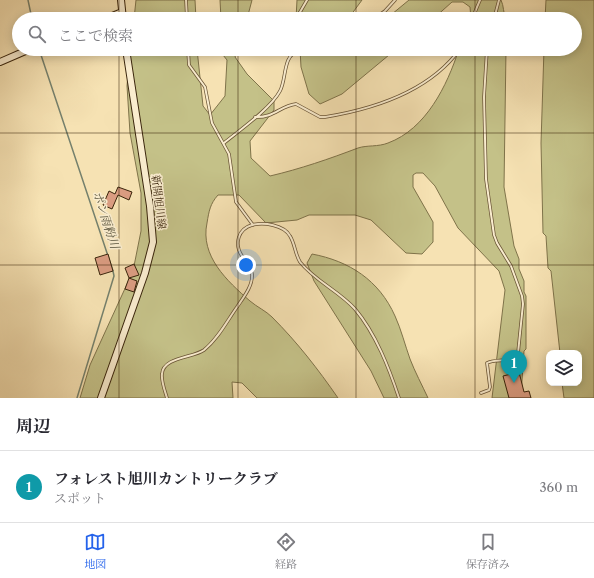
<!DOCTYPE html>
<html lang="ja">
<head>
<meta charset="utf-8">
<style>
  :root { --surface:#fff; --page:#f7f7f7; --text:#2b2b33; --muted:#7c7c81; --line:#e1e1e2; --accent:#2563eb }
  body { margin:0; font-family:"Libre Caslon Text","Noto Serif JP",serif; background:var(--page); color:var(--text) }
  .controls { position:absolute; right:12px; bottom:12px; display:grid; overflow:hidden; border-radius:8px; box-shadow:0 2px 10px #0003 }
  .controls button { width:36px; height:36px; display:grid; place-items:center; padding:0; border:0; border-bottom:1px solid var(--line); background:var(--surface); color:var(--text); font:20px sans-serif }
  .you { position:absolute; left:246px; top:265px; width:14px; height:14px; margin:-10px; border:3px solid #fff; border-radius:50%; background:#1a73e8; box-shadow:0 0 0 6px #1a73e833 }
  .badge { display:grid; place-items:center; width:26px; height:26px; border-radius:50%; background:var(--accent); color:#fff; font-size:13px; font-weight:700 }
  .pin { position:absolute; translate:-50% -33px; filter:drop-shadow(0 1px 2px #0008) }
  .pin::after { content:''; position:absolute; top:21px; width:14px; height:12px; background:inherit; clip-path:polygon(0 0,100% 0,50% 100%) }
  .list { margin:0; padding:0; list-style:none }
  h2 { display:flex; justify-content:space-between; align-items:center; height:52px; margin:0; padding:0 16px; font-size:17px }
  h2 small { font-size:13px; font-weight:400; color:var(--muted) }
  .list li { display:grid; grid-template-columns:26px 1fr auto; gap:12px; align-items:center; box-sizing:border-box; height:72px; padding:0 16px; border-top:1px solid var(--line) }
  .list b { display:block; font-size:15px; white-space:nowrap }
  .list p { margin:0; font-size:13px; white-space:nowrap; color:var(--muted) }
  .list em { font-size:13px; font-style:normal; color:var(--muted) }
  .icon { flex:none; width:22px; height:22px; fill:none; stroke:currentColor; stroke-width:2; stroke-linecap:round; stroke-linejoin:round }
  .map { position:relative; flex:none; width:594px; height:398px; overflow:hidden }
  .search { position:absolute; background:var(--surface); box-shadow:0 2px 10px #0003; left:12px; right:12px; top:12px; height:44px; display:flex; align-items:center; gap:10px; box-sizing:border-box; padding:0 14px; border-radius:22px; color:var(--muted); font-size:15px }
  .sheet { height:124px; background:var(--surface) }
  nav { display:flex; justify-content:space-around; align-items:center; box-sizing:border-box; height:56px; border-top:1px solid var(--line); background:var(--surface); font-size:11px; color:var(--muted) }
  nav a { display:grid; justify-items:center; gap:2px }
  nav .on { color:var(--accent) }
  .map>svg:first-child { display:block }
</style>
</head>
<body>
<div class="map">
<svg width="594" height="398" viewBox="0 0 594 398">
  <rect width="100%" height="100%" fill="#f6e2b3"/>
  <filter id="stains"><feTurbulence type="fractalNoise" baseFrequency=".005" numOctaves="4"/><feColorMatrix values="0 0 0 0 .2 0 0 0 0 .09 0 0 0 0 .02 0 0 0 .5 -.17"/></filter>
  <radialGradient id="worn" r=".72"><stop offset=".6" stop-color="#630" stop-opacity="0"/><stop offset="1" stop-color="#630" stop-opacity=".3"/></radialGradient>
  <path fill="#c4c188" stroke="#7f734a" d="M136,0H195L196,19H134Z
    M220,0H252L247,19H221Z
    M297,0H362L348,19H296Z
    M409,0H501C504,6 503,13 506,19H471L470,7L463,2H452L433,19H386Z
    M546,0H594V398H564L562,383H579V353H560L551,271L548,268L546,236L543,233L541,143L544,49H575V19H545Z
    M130,49H197L203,106L210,115L225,96L227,60L223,55V49H238L235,57L247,74L274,101V110L250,141L251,158L270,176C300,169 329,159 358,148C367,145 378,147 388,143C426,129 447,86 459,49H506L504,187L514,246L519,259V269L524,281V292L526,296V349L524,351L521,395L519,398H492L505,290L499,271L458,228L435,186L423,173H416L413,175V187L433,222V242L422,254L406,253L371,220L355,215H309L297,220L266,223L239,195H218C210,204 209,211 207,223C200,256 227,281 250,301C257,307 266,311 272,317C297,342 318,369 338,398H257L242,383L232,382L233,398H80L90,365L133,271L141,231V193L130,133L127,86Z
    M300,49H399L393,55H389L342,94L320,104L309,94L301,67Z
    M312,254C349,261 379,280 395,316C401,329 405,345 410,359C415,372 422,385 428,398H384L371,371L314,281L307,263Z"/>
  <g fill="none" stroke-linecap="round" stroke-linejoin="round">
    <path stroke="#75816d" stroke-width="1.5" d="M28,0L32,19
      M39,49L113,271L114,276L77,398"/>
  </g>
  <path fill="#da9c81" stroke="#3a250c" d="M118,187L132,192L129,200L118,195L112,209L103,205L109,191L115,194Z
    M108,254L113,271L100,275L95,258Z
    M134,264L139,275L129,278L125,268Z
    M129,278L137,281L134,292L125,289Z
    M519,372L524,392L529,391L531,398H509L503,376Z"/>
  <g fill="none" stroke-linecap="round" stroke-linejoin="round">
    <g stroke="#695436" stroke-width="3.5">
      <path id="service" d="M186,0L187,19
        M296,19L307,0
        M374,19L385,11L395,0
        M472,19L480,0
        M494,19L499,0
        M188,49L189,65L205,87L212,123L229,154L236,202L253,225
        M255,117C274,118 280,106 296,104L320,117H325C374,109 429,92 460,49
        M224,143C240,130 271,108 280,91C287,78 282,56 299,50C304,49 312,51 317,49
        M481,393L489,390L490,387L487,363C496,358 512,364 518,353L523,304L522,296L511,266L497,243L494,235L486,179L484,97L487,49
        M167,398C165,391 161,381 162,374C163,357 193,358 204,350C218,339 227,321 237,307C243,298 253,286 252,274C251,267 245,262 242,256C234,244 238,229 252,225C264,222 284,225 290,236C295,244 295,254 300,262C315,281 339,291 355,309C376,334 389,368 399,398"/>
    </g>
    <g stroke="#3a250c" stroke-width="8">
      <path id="secondary" d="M121,0L123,19
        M105,19L122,12
        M0,62L30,49
        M101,398L145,273L153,242L150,206L126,49"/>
    </g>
    <use href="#service" stroke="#f9ecce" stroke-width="2"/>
    <use href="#secondary" stroke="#f9ecce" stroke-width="6"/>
  </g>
  <path fill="none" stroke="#3a250c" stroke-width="1" stroke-opacity="0.55" d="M119,0V19M238,0V19M356,0V19M475,0V19M119,49V398M238,49V398M356,49V398M475,49V398M0,133H594M0,265H594"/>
  <g text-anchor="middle" stroke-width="3" stroke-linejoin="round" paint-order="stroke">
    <g font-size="11" fill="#3a250c" stroke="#f9ecce">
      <text transform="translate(159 202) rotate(83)" y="4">新開旭川線</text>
    </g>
    <g font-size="12" font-style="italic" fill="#58533c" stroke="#f9ecce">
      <text transform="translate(106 220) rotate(72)" y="4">ポン雨粉川</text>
    </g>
  </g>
  <rect width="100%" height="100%" filter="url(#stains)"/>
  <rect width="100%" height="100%" fill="url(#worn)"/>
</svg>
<div class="controls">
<button><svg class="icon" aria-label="layers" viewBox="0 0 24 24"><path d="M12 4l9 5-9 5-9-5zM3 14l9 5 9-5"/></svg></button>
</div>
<div class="you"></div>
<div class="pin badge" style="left:514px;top:383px;background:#0f9aa8">1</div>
<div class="search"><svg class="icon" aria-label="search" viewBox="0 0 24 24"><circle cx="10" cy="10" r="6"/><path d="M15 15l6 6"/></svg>ここで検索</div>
</div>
<section class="sheet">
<h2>周辺<small></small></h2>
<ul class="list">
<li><span class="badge" style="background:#0f9aa8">1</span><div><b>フォレスト旭川カントリークラブ</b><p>スポット</p></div><em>360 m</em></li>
</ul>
</section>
<nav>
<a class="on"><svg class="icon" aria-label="map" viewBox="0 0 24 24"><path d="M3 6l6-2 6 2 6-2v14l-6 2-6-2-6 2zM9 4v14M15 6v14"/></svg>地図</a>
<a><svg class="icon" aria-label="directions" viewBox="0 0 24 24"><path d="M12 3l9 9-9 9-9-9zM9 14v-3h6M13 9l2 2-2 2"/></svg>経路</a>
<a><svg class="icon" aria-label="saved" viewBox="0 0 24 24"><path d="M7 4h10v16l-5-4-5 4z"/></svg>保存済み</a>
</nav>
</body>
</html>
